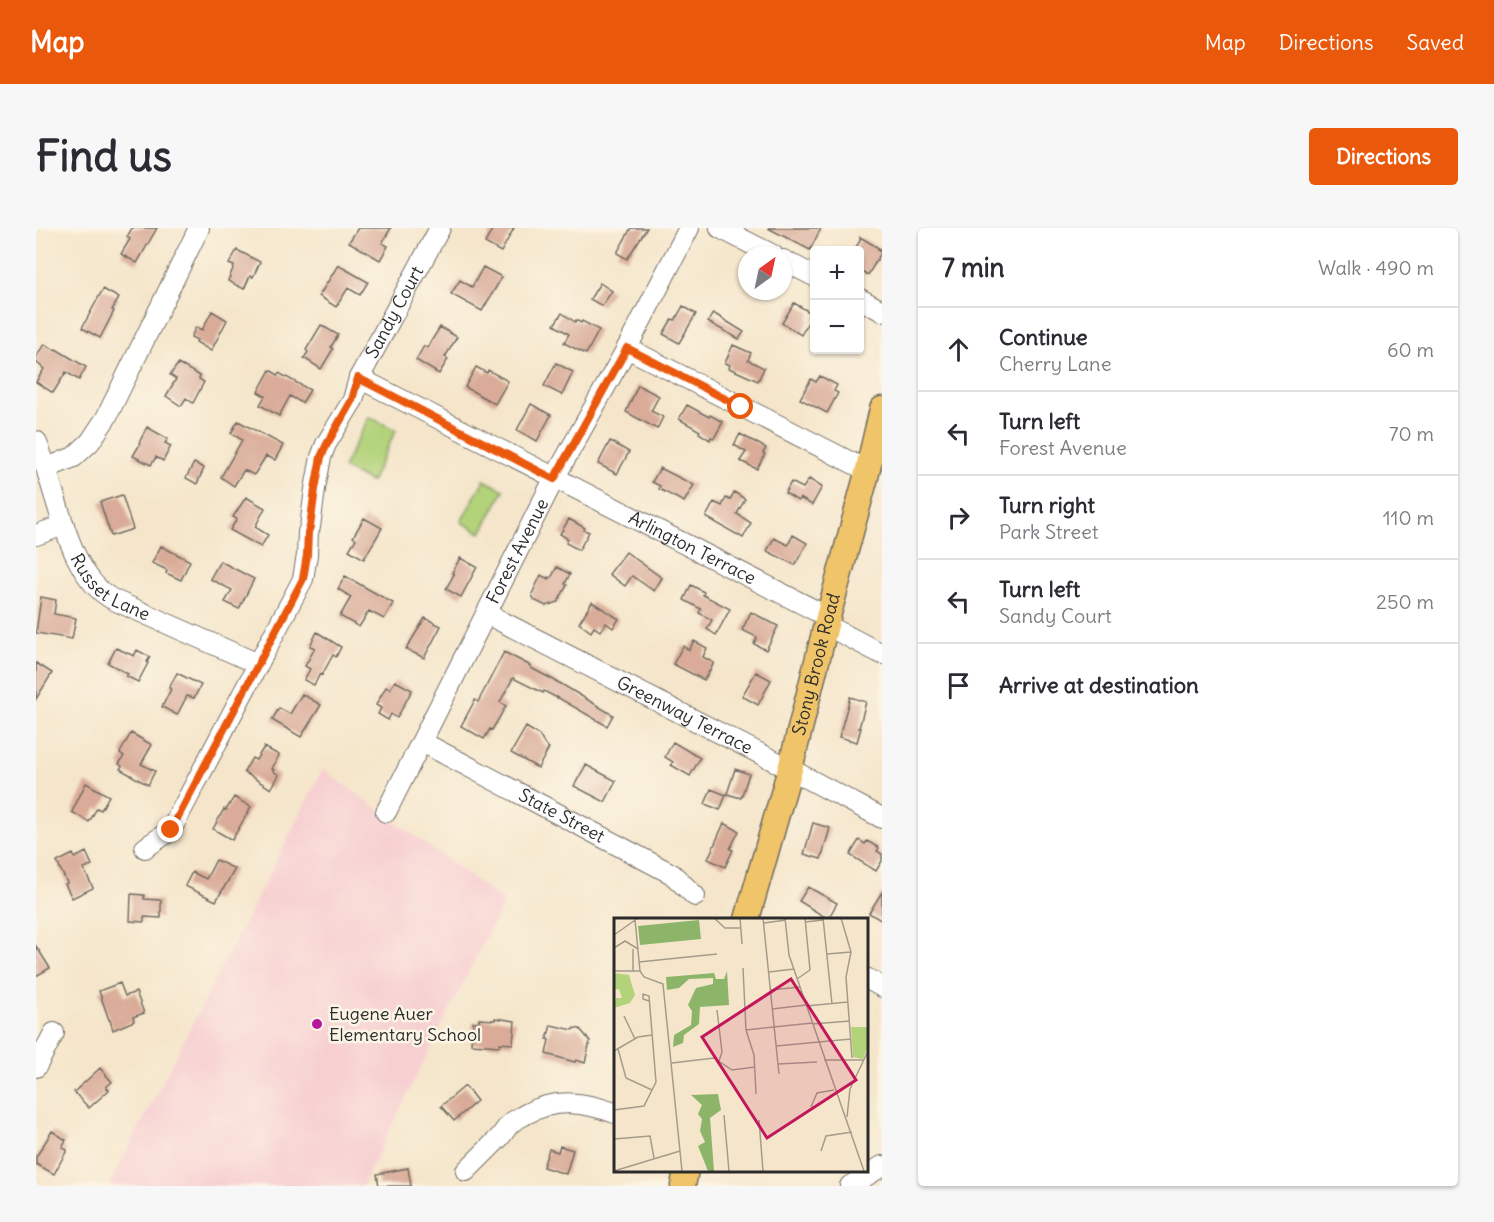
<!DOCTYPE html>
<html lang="en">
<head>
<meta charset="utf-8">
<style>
  :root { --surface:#fff; --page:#f7f7f7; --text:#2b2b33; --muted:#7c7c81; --line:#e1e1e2; --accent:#ea580c }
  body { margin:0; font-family:Delius,sans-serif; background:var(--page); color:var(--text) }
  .controls { position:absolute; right:18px; top:18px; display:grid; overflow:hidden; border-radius:6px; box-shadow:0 2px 4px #0004 }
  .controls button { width:54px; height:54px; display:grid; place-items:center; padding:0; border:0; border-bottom:2px solid var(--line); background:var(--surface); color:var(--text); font:30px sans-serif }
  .compass { position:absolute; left:702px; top:18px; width:54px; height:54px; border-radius:50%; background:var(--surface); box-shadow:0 2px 4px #0004; rotate:33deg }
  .stop { position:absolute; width:18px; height:18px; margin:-14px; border:4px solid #ea580c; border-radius:50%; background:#fff }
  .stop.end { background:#ea580c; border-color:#fff; box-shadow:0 2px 6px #0008 }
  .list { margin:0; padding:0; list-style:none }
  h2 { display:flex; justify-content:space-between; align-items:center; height:78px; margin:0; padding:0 24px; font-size:26px }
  h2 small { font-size:20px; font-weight:400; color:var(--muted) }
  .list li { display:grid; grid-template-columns:39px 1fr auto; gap:18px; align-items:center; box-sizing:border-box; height:84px; padding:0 24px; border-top:2px solid var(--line) }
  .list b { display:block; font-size:22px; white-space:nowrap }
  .list p { margin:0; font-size:20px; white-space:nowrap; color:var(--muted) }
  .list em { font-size:20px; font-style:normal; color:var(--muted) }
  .icon { flex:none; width:33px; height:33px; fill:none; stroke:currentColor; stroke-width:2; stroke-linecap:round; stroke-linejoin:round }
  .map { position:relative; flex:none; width:846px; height:958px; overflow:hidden; border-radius:6px }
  header { display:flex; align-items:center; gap:36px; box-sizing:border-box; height:84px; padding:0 30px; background:var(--accent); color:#fff }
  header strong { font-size:28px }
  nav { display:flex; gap:33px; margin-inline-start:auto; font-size:21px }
  .intro { display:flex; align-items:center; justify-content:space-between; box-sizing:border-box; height:144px; padding:0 36px }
  h1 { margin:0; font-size:42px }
  .button { padding:15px 27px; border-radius:6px; background:var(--accent); color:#fff; font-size:21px; font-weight:700 }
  main { display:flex; gap:36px; padding:0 36px }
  aside { flex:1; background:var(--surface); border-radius:6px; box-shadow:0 2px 4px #0004 }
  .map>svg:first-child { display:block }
</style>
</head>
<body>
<header>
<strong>Map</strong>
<nav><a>Map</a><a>Directions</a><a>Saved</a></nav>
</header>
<div class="intro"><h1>Find us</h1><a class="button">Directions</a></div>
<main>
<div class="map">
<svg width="846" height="958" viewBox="0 0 846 958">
  <rect width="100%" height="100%" fill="#fcf5e5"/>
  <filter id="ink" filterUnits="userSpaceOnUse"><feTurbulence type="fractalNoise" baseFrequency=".0167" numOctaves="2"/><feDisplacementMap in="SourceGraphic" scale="12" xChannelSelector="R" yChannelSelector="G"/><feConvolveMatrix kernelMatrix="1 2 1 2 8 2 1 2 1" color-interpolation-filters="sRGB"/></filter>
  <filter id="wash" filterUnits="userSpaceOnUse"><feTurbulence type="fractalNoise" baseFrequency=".008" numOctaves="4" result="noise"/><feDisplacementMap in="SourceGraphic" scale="24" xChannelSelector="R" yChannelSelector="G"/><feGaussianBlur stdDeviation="1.35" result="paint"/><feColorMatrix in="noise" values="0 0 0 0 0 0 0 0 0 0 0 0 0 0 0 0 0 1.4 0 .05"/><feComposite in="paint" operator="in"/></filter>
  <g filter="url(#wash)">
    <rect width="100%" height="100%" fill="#f5e6cb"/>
    <path fill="#f7cfd1" d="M287,541L468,673L326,958H73Z"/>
    <path fill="#b2d37a" stroke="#6e7f52" stroke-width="1.5" d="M333,189L360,202L335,254L307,240Z
      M448,252L468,262L445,305L425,294Z"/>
    <g id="blocks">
      <path fill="#d9ab98" d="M96,0H121L101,35L85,26L94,11L91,9Z
        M322,0H355L346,15L352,18L344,32L313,14Z
        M457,0H478L465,24L449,15Z
        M595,0H611L591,31L581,25Z
        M732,0H785L774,22Z
        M824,9L846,22H841L845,25L832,47L824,42V22H818L824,13Z
        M201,22L224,34L217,49L214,48L208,61L192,53L198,38L193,36Z
        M302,37L332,54L324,67L312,60L300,79L283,68Z
        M447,39L466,49L446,83L415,66L424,52L436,59Z
        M564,55L576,63L566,78L554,71Z
        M67,61L83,70L76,82L78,83L64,110L46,100Z
        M758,75L775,85L772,90L774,91L765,107L746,95Z
        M647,78L660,86L643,115L627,106L636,91L639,92Z
        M176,83L191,92L175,123L160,114L161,112L155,109L160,99L166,102Z
        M526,85L539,94L540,92L545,95L546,93L563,102L550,126L528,115L533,106L518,97Z
        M677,85L708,104L703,111L672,94Z
        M285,97L302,107L295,119L297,121L285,141L268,130L272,124L270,122Z
        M404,99L421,109L409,129L412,131L403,146L380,132L388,118L391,120Z
        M8,116L19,122L20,121L50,139L43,152L30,144L17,165L0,154L8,141L0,134V130Z
        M697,117L715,125L712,132L728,140L722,153L693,140L694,137L689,135Z
        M520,135L537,144L526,167L508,158Z
        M142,136L147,139V138L164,148L163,151L168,154L157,175L150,170L145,178L130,168L140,151L134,147Z
        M440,139L451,145L452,142L472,153L459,176L429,159Z
        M234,142L242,147L243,145L274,162L266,175L254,168L243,188L224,177L229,168L222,164Z
        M784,148L801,157L798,163L802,165L791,185L764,171L775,151L780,154Z
        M602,157L623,168L615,183L627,189L621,201L590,184Z
        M495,176L515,187L501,213L481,202Z
        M651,177L673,189L674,187L687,194L678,210L675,209L674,212L663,205L664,203L643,191Z
        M202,193L247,217L239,232L230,228L218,247L208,242L198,258L185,249L206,212L195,205Z
        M111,199L132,211L129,215L135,218L127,233L120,229L115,237L97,228L104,216L103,215Z
        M704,206L730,220L727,225L729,226L721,241L704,233L710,224L698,217Z
        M574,213L593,224L581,246L562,236Z
        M158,235L168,240L161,256L150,250Z
        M624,240L658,257L648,274L623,261L624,258L616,254Z
        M773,251L786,259L776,277L764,270L762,273L749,265L755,254L767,260Z
        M698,264L709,271L701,286L715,295L707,310L670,289L678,274L686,278L690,270L694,272Z
        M86,267L97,301L75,308L64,274Z
        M210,269L229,280L219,299L232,307L225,319L194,302L201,291L197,289Z
        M328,290L346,300L328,331L313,322L320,311L317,309Z
        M533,291L549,300L548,302L553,304L543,322L530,315L532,311L524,306Z
        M757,307L771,315L759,337L731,323L738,310L752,317Z
        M125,318L154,333L145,352L130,345L131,342L116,335Z
        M590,324L626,350L618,363L596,348L589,358L573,346Z
        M424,330L441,339L425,369L410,361L418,346L416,345Z
        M184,333L218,351L203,381L189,374L196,362L174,351Z
        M521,339L534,346L529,356L531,357L522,374L510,378L498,372L496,366L505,347L512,351V349L515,350Z
        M309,348L357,375L348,391L333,383L323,399L304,388L315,369L302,361Z
        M655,357L668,364L667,367L694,381L680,407L671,401L676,392L663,385L665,381L648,372Z
        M5,369L20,372L18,386L40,390L36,411L0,405Z
        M556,374L583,391L577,400L570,395L564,403L558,399L555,404L543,395Z
        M715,384L742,398L730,422L718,416L721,409L706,402Z
        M389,390L405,398L388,430L370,421Z
        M281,404L305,419L300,429L297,427L286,447L284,446L278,457L268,452L274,441L269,438L279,420L274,418Z
        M658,413L671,420L667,429L678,435L668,452L637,436L647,418L653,422Z
        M80,420L98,428L101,422L114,429L111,434L112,435L102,454L90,448L92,446L72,435Z
        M468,424L495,438V440L527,457L577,487L571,498L521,469V470L508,463L507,465L477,450L464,474L470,478L456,502L454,501L448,511L425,498L439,472L442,474Z
        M0,435L16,445L0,471Z
        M720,444L735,452L722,477L706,468Z
        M141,445L165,457L158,470L151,468L141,487L126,479L135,461L133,460Z
        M359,453L376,462L361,490L355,486L352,492L342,486L345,480L340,477L350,459L354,461Z
        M266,466L285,477L265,509L236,492L243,480L254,486Z
        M814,469L830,474L823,500H825L821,514L803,509Z
        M490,499L503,507L509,517L513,520L502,540L475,525Z
        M95,505L116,517L105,536L119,543L112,557L84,541L86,538L83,536L88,528L84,525Z
        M637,514L664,530L654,548L635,537L637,534L629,529Z
        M228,519L243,527L236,541L238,542L237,543L243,547L235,561L208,544L216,530L220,532Z
        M550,537L580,553L569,574L538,558Z
        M699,541L713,546L705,570L691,566Z
        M50,555L73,568L65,582L61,580L53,594L36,584Z
        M675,561L690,567L684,582L669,576Z
        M198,569L215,579L196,612L177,601L188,581L190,582Z
        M688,595L703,603L694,621L697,622L689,639L672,631Z
        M777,595L794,600L785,631L768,626Z
        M823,612L829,616L831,613L843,620L841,623L846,626V633L840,643L814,627Z
        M50,624L56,637L48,641L57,660L36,670L29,656L31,655L21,634L37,626L39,630Z
        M180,632L199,641L180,673L149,658L156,644L170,651Z
        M772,659L801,675L792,691L763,673Z
        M846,664V693L833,685Z
        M95,666L108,667V671L125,672V690L108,689V694L94,693Z
        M0,718L14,740L0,748Z
        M84,755L89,768L100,764L108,785L97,789L98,793L77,802L74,792H73L63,763Z
        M459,790L479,793L477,816L464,815V818L435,816L437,794H443V791L459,792Z
        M515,797L537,802L538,800L544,801L554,813L549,835L540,832L539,834L510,826L513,812L511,811Z
        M64,840L76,854L70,859L73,862L53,880L38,864Z
        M429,858L441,873L418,893L405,878Z
        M16,903L30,912L26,919L31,922L18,946L0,936V929Z
        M524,918L537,922L530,946L507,939L513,921L522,924Z
        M372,940L375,958H343L341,946Z"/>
    </g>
  </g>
  <g filter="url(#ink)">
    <use href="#blocks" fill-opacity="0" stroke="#726c63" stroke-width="1.5"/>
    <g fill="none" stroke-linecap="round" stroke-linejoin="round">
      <g stroke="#726c63" stroke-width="22">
        <g id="minor">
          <path d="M684,0L737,27"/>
          <path d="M747,32L778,48"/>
          <path d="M824,71L846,83"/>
          <path d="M591,120L830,242"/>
          <path id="s1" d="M323,150C479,231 636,309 792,389"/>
          <path id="s2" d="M0,213C21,259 30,348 78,372L222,436"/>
          <path d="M11,240L38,229L54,214L70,190L163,0"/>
          <path d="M0,307L28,297"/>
          <path id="s3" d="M451,386L754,541L846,590"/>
          <path d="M790,397L846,426"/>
          <path id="s4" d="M386,514L636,646L659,668"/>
          <path id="s5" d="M350,584L518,251L591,120L653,0"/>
          <path id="s6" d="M109,620L135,602L267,351L271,327L272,304L274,299L279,261L285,229L290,216L317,172L323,150L404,0"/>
          <path d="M830,750L846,759"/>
          <path d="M0,839L18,805"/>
          <path d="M430,943C441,932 452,921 463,910C467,906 470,900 474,896C478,892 485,889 490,886C520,870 548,874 579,885"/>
          <path d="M814,958L846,938"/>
        </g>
      </g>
      <g stroke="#726c63" stroke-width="27">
        <g id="major">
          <path id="s7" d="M711,691L754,541L792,389L830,249L846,181"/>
          <path d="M647,958L650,942"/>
        </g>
      </g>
      <use href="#minor" stroke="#fff" stroke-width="20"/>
      <use href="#major" stroke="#f0c469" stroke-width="24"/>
    </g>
  </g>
  <g fill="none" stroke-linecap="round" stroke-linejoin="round" filter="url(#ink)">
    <path stroke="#ea580c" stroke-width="8" d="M135,602L267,351L271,327L272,304L274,299L279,261L285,229L291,216L316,172L322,150L518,251L591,120L705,179"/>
  </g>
  <circle fill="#b5179e" stroke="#fcf5e5" stroke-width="2" cx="281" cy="796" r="6"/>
  <g text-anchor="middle" stroke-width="5" stroke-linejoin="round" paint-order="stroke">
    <g font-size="18" fill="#2b2b2b" stroke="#fcf5e5">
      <text dy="6" stroke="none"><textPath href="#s6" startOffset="602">Sandy Court</textPath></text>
      <text dy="6" stroke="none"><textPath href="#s1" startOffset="374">Arlington Terrace</textPath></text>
      <text dy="6" stroke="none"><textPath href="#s5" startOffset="292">Forest Avenue</textPath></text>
      <text dy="6" stroke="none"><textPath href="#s2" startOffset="170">Russet Lane</textPath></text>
      <text dy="6" stroke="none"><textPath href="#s7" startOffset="264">Stony Brook Road</textPath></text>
      <text dy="6" stroke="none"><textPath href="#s3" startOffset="222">Greenway Terrace</textPath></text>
      <text dy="6" stroke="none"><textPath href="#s4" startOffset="158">State Street</textPath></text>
    </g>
    <g font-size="18" fill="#2b2b2b" stroke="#fcf5e5" text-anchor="start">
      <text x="293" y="792">Eugene Auer<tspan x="293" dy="21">Elementary School</tspan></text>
    </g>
  </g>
  <g transform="translate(578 690)">
    <rect width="254" height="254" fill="#f5e6cb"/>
    <path d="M0,55L15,57L21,77L16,85L0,90L2,80H8L5,71L0,72ZM237,109H253V131L249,141L239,139Z" fill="#b2d37a"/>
    <path d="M85,2L87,21L26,27L24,8ZM113,53L115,87L86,89L85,106L70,117L69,125L59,129L60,117L77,107L78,93L74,87L82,70L99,66V60L75,61L65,70L53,72L52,59L100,55L102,61H110ZM104,176L107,192L96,200L100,253H94L84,228L91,224L86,213L88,201L84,196L88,187L77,177Z" fill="#8db56a"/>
    <path fill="none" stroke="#a49b8b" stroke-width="1.5" d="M100,0L111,10H127M126,0L128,26M149,0L165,156M171,0L175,37L250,253M209,0L218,86M227,0L237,34L232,59L238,140M21,2L26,53L30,59L49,66L68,253M191,4L209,2M150,5L172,2M0,17L24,0M0,30L11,23L24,31M19,31V53M213,36L237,34M25,44L103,36M129,50L132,112L140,137L142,176M0,53H26M155,54L180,51M183,61L196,52L191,0M156,72L186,69M192,88L234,84M158,91L192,87M103,92L108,134L105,143M10,98L21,121M198,106L236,103M132,112L198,105M162,128L237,121M4,131L12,160L38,172M0,133L24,119L38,117M210,142H250M58,145L100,140L118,152L141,149M164,146L203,144M197,189L203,175L220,172M0,192L30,188L42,164L35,78L29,76V81L35,83M110,197L115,253M233,199L236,171L254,133M145,202L149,253M0,221L36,218L40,240M207,233L212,218L238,214M0,253L66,233"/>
    <path fill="#c2185b" fill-opacity="0.15" stroke="#c2185b" stroke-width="3" d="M177,61L242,162L153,220L88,119Z"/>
    <rect width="254" height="254" fill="none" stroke="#2b2b2b" stroke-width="3"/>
  </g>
</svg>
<div class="controls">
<button>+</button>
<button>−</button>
</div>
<svg class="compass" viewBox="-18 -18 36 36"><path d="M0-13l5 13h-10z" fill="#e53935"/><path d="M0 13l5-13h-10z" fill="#7c7c81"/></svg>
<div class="stop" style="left:705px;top:179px"></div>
<div class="stop end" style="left:135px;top:602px"></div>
</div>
<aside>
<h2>7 min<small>Walk · 490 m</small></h2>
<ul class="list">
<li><svg class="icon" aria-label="ahead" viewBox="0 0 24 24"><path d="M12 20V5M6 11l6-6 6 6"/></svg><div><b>Continue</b><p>Cherry Lane</p></div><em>60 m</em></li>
<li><svg class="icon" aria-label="left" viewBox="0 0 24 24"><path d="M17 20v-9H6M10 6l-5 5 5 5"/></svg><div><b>Turn left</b><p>Forest Avenue</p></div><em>70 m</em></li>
<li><svg class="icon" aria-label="right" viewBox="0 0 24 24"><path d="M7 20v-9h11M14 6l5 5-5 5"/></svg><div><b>Turn right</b><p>Park Street</p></div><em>110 m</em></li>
<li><svg class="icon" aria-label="left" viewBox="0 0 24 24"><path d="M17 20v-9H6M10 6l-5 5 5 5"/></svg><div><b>Turn left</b><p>Sandy Court</p></div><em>250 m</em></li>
<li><svg class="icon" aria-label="arrive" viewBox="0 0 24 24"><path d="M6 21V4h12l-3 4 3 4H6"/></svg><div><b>Arrive at destination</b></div></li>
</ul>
</aside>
</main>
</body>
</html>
